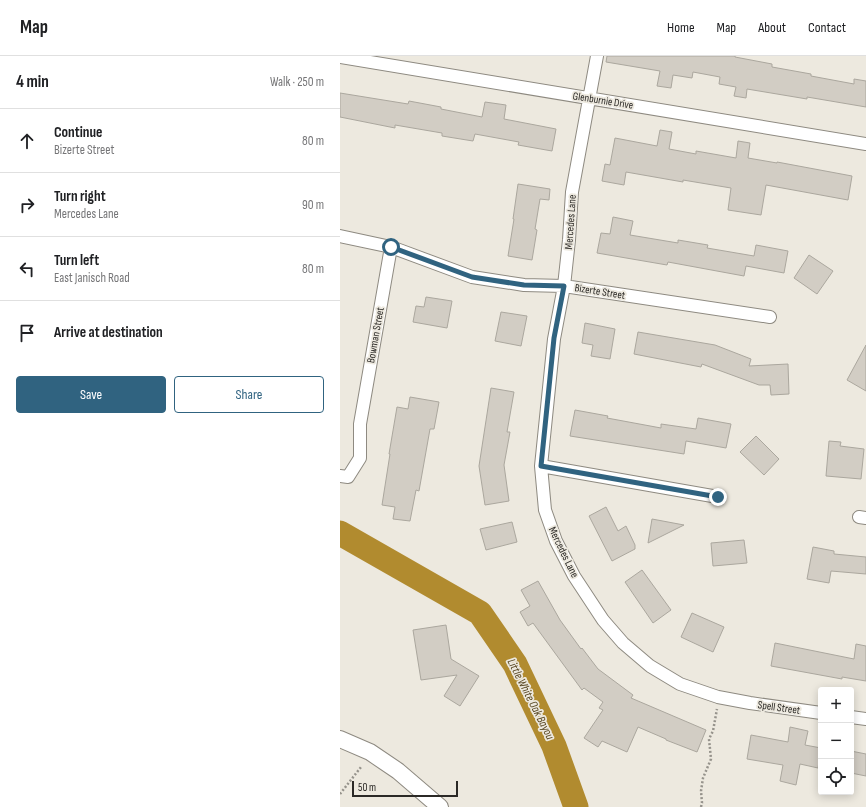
<!DOCTYPE html>
<html lang="en">
<head>
<meta charset="utf-8">
<style>
  :root { --surface:#fff; --page:#f2f2f2; --text:#202124; --muted:#757577; --line:#e0e0e0; --accent:#306380 }
  body { margin:0; font-family:"Sofia Sans Condensed",sans-serif; background:var(--page); color:var(--text) }
  .controls { position:absolute; right:12px; bottom:12px; display:grid; overflow:hidden; border-radius:4px; box-shadow:0 2px 10px #0003 }
  .controls button { width:36px; height:36px; display:grid; place-items:center; padding:0; border:0; border-bottom:1px solid var(--line); background:var(--surface); color:var(--text); font:20px sans-serif }
  .scale { position:absolute; left:12px; bottom:10px; width:106px; box-sizing:border-box; padding-left:4px; border:2px solid #2b2926; border-top:0; font-size:11px; line-height:14px; white-space:nowrap; color:#2b2926; -webkit-text-stroke:3px #ede9df; paint-order:stroke }
  .stop { position:absolute; width:12px; height:12px; margin:-9px; border:3px solid #306380; border-radius:50%; background:#fff }
  .stop.end { background:#306380; border-color:#fff; box-shadow:0 1px 4px #0008 }
  .list { margin:0; padding:0; list-style:none }
  h2 { display:flex; justify-content:space-between; align-items:center; height:52px; margin:0; padding:0 16px; font-size:17px }
  h2 small { font-size:13px; font-weight:400; color:var(--muted) }
  .list li { display:grid; grid-template-columns:26px 1fr auto; gap:12px; align-items:center; box-sizing:border-box; height:64px; padding:0 16px; border-top:1px solid var(--line) }
  .list b { display:block; font-size:15px; white-space:nowrap }
  .list p { margin:0; font-size:13px; white-space:nowrap; color:var(--muted) }
  .list em { font-size:13px; font-style:normal; color:var(--muted) }
  .actions { display:flex; gap:8px; padding:12px 16px }
  .actions a { flex:1; padding:9px 0; border:1px solid var(--accent); border-radius:4px; text-align:center; font-size:14px; color:var(--accent) }
  .actions .main { background:var(--accent); color:#fff }
  .icon { flex:none; width:22px; height:22px; fill:none; stroke:currentColor; stroke-width:2; stroke-linecap:round; stroke-linejoin:round }
  .map { position:relative; flex:none; width:526px; height:751px; overflow:hidden }
  header { display:flex; align-items:center; gap:24px; box-sizing:border-box; height:56px; padding:0 20px; background:var(--surface); border-bottom:1px solid var(--line) }
  header strong { font-size:19px }
  nav { display:flex; gap:22px; margin-inline-start:auto; font-size:14px }
  main { display:flex }
  aside { flex:1; background:var(--surface) }
  .map>svg:first-child { display:block }
</style>
</head>
<body>
<header>
<strong>Map</strong>
<nav><a>Home</a><a>Map</a><a>About</a><a>Contact</a></nav>
</header>
<main>
<aside>
<h2>4 min<small>Walk · 250 m</small></h2>
<ul class="list">
<li><svg class="icon" aria-label="ahead" viewBox="0 0 24 24"><path d="M12 20V5M6 11l6-6 6 6"/></svg><div><b>Continue</b><p>Bizerte Street</p></div><em>80 m</em></li>
<li><svg class="icon" aria-label="right" viewBox="0 0 24 24"><path d="M7 20v-9h11M14 6l5 5-5 5"/></svg><div><b>Turn right</b><p>Mercedes Lane</p></div><em>90 m</em></li>
<li><svg class="icon" aria-label="left" viewBox="0 0 24 24"><path d="M17 20v-9H6M10 6l-5 5 5 5"/></svg><div><b>Turn left</b><p>East Janisch Road</p></div><em>80 m</em></li>
<li><svg class="icon" aria-label="arrive" viewBox="0 0 24 24"><path d="M6 21V4h12l-3 4 3 4H6"/></svg><div><b>Arrive at destination</b></div></li>
</ul>
<div class="actions"><a class="main">Save</a><a>Share</a></div>
</aside>
<div class="map">
<svg width="526" height="751" viewBox="0 0 526 751">
  <rect width="100%" height="100%" fill="#ede9df"/>
  <g fill="none" stroke-linecap="round" stroke-linejoin="round">
    <path stroke="#b18b2f" stroke-width="25" d="M0,477L140,557L175,608L214,690L236,751"/>
  </g>
  <path fill="#d2cdc4" stroke="#aba79e" d="M267,0H395V1L432,8V11L471,18V20L514,28V23L526,25V51L467,41V43L407,33L406,42L394,40L396,31L379,28L380,21L353,16L352,22L333,19L331,32L317,30L320,15L266,6Z
    M0,37L68,48L69,45L101,51V53L142,61L145,46L166,49L164,63L216,73L212,95L178,89L179,86L135,78L133,85L102,80V77L55,69V72L0,61Z
    M320,74L332,76L329,93L356,98V95L396,102L398,85L410,87L408,102L437,107V106L512,120L508,144L426,129L421,159L388,154L391,132L343,124V126L286,116L284,129L262,125L265,108L270,109L275,82L317,90Z
    M178,128L210,133L209,144L200,143L195,173L197,174L192,204L168,200L174,163H173Z
    M273,161L293,165L290,179L338,187V184L368,189L367,192L414,200L416,189L448,195L444,217L406,210L404,220L328,206L327,209L257,197L261,177L270,178Z
    M469,199L493,215L477,238L454,222Z
    M86,241L112,245L107,272L73,266L76,250L84,251Z
    M161,256L187,260L181,290L155,285Z
    M245,267L275,273L270,303L251,300L253,289L242,287Z
    M298,276L375,289L411,303L409,310L448,308L449,338L431,339L430,329H419L362,308L361,311L294,298Z
    M526,289V335L507,324Z
    M151,332L174,336L167,376H170L164,409L169,445L145,449L139,410Z
    M70,341L99,346L94,373H90L79,435L76,434L70,465L53,463L55,451L42,449L50,398H49L57,351L68,353Z
    M235,354L268,360L267,362L321,372V368L356,373L358,362L391,368L386,392L346,385L344,398L230,380Z
    M416,380L439,403L424,419L400,396Z
    M489,385L501,386L500,390L524,393L521,423L486,420Z
    M266,451L278,475L286,470L295,489V493L272,505L249,460Z
    M312,463L344,469L308,487Z
    M172,466L177,486L146,494L140,473Z
    M404,484L407,507L373,510L371,487Z
    M473,491L494,495V498L526,501V518L491,515L489,527L467,523Z
    M302,514L331,554L313,567L285,526Z
    M198,525L220,564L241,593L242,592L258,613L293,639L291,642L366,674L357,696L326,684V683L298,671L287,696L262,685L258,691L244,682L263,654L259,652L263,646L244,632L242,634L193,567L188,570L180,556L190,550L181,534Z
    M352,557L384,571L373,596L341,581Z
    M106,569L111,603L139,620L120,650L104,640L117,619L81,624L73,574Z
    M435,587L514,603L516,588L526,590V625L502,621V623L431,610Z
    M450,671L468,675L465,689L481,692L478,712L460,708L456,729L440,725L443,709L407,703L411,679L448,686Z
    M511,695L526,698V720L511,717Z"/>
  <g fill="none" stroke-linecap="round" stroke-linejoin="round">
    <g stroke="#8e8a81" stroke-width="14">
      <path id="street" d="M257,0L232,136L229,184L224,230L214,283L201,410L205,454L216,485L234,520L263,564L283,587L310,610L340,628L378,641L410,647L481,657
        M0,1L526,88
        M0,180L51,191L132,221L184,229L224,230L430,261
        M201,410L378,441
        M0,420L8,421L20,402V368L51,191
        M519,461L526,462
        M511,661L526,663"/>
    </g>
    <g stroke="#8e8a81" stroke-width="18">
      <path id="secondary" d="M0,683L30,696L58,715L100,751"/>
    </g>
    <path stroke="#96938c" stroke-width="2.5" stroke-dasharray="2 2" stroke-linecap="butt" d="M0,738L21,711
      M361,751L362,747L361,735L363,722L371,703L369,683L373,675L377,653"/>
    <use href="#street" stroke="#fff" stroke-width="12"/>
    <use href="#secondary" stroke="#fff" stroke-width="16"/>
  </g>
  <g fill="none" stroke-linecap="round" stroke-linejoin="round">
    <path stroke="#306380" stroke-width="5" d="M51,191L132,221L184,229L224,230L214,282L201,410L378,441"/>
  </g>
  <g text-anchor="middle" stroke-width="3.5" stroke-linejoin="round" paint-order="stroke">
    <g font-size="11" fill="#2b2926" stroke="#ede9df">
      <text transform="translate(263 44) rotate(9)" y="4">Glenburnie Drive</text>
      <text transform="translate(230 166) rotate(-86)" y="4">Mercedes Lane</text>
      <text transform="translate(260 235) rotate(9)" y="4">Bizerte Street</text>
      <text transform="translate(35 279) rotate(-80)" y="4">Bowman Street</text>
      <text transform="translate(224 496) rotate(64)" y="4">Mercedes Lane</text>
      <text transform="translate(439 651) rotate(8)" y="4">Spell Street</text>
    </g>
    <g font-size="12" font-style="italic" fill="#584722" stroke="#ede9df">
      <text transform="translate(191 643) rotate(63)" y="4">Little White Oak Bayou</text>
    </g>
  </g>
</svg>
<div class="controls">
<button>+</button>
<button>−</button>
<button><svg class="icon" aria-label="locate" viewBox="0 0 24 24"><circle cx="12" cy="12" r="6"/><path d="M12 2v4M12 18v4M2 12h4M18 12h4"/></svg></button>
</div>
<div class="scale">50 m</div>
<div class="stop" style="left:51px;top:191px"></div>
<div class="stop end" style="left:378px;top:441px"></div>
</div>
</main>
</body>
</html>
